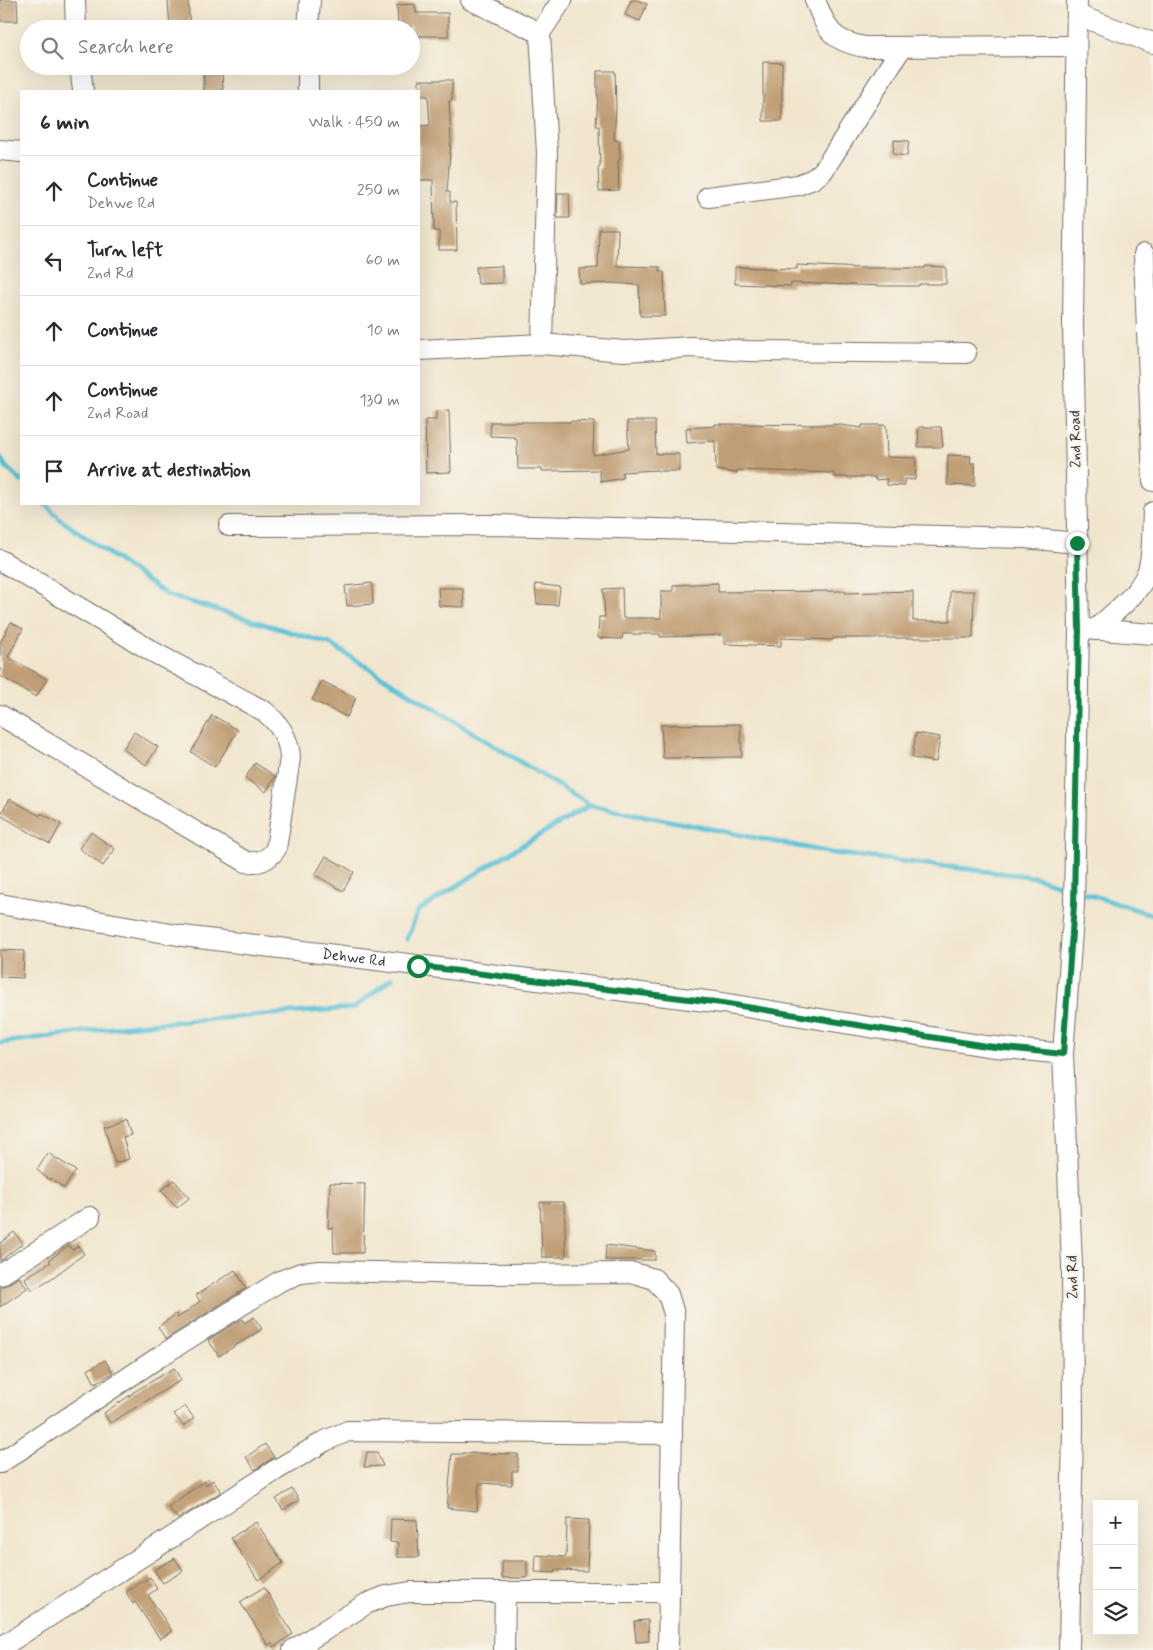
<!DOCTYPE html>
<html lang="en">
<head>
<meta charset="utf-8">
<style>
  :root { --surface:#fff; --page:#f2f2f3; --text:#2b2b33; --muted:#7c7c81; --line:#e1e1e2 }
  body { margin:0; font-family:Mynerve,sans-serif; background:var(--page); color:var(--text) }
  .controls { position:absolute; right:15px; bottom:15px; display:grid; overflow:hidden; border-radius:0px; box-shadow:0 5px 20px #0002 }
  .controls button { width:45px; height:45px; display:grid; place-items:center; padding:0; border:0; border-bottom:1px solid var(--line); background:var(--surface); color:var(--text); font:25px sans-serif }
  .stop { position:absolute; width:15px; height:15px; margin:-11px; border:4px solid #0b8043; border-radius:50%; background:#fff }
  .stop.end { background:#0b8043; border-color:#fff; box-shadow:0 1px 5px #0008 }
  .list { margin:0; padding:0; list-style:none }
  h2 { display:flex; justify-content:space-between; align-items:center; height:65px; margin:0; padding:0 20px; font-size:21px }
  h2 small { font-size:16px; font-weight:400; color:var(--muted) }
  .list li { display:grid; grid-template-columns:32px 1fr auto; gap:15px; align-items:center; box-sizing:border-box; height:70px; padding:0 20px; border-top:1px solid var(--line) }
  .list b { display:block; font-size:19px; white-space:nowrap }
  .list p { margin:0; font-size:16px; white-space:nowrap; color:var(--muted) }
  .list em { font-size:16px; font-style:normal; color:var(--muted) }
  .icon { flex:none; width:28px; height:28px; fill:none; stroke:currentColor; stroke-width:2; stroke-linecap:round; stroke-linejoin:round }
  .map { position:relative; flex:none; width:1153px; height:1650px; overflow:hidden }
  .search { position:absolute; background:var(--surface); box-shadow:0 5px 20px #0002; left:20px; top:20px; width:400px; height:55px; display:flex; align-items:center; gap:12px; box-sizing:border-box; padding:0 18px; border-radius:28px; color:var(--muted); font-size:19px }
  .panel { position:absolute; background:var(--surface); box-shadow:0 5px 20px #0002; left:20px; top:90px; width:400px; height:415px; border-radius:0px }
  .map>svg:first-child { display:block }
</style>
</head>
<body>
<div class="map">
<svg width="1153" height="1650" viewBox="0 0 1153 1650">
  <rect width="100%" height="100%" fill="#f7f3e8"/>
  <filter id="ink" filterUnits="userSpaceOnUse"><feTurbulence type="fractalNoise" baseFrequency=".02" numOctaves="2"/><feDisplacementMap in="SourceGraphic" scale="10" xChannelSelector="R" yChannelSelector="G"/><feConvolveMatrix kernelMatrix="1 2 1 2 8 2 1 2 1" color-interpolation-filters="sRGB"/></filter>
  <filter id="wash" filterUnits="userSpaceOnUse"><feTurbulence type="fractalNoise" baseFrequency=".0096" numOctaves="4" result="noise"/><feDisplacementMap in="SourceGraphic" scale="20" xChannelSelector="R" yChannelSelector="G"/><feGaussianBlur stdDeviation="1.12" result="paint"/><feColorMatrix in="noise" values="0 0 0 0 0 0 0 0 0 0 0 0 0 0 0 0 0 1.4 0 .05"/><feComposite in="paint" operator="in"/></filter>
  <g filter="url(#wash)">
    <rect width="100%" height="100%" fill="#f1e6cd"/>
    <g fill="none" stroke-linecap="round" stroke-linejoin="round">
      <path stroke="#59c1d7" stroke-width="5" d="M0,457L6,467L21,481
        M45,504L61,520L167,595L330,644L590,805L832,853L1035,877L1070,889
        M1078,891L1153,915
        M407,939L418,911L494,862L590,805
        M0,1043L134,1025L354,1008L392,978"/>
    </g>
    <g id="blocks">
      <path fill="#c09e75" d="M0,0H17L18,21H0Z
        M168,0H188L190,29H170Z
        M631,0H637L647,4L640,21L625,15Z
        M415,4L416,13H448V36H411V26L398,27L397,5Z
        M763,62L782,63V121H763Z
        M203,66H222L223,91H204Z
        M597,71H615L616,108L614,140H619L620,160H618L619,190L599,191L598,167H600L599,126H596L598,95H597Z
        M419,80H452V101H449L451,140L447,192H450V202H456L457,250H439V231H434L433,180H419V126L430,125L428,96H419Z
        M894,140L909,141L907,156L893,154Z
        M558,193H569L570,218H557Z
        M599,229H618L617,266L660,267L659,272H664L665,316H640L639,285L611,283L580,284L579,269L598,268Z
        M797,265L862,268H925V266L946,267V284H919V286H887L791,283V286L735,284V267L797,269Z
        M502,266V283L478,284L476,267Z
        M449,410L451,472L426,473L425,420H436V411Z
        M570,421L594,422L593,455L629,449L627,421H655L656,454H679V471H658V470L622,472L623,478L601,482L599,470L542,471V469H518L517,439H515V437L490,436L491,422H570Z
        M715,424L833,425V424L862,428V425H886L887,457L916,458L915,480L904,479V486L887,485V479L875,480V477H834V473L737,470V473L716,470L715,441L687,443L686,428L715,426Z
        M919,427H941L943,447H918Z
        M948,455L971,456L970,463H975V486L947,485Z
        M372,583L373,604L347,606L345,586Z
        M718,583V592L845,591V593L913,591V621H950V591H974L973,638H833V640L781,638V646L724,644V635L660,637V634H623L622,639L598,638L599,617H605L603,589L622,588L623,618H661V591H673V585Z
        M535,584L560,587L558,605L537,604Z
        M438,588H463L464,607L439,606Z
        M11,622L23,629L8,657L47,679L36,697L0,676V643Z
        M322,681L356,698L347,717L312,700Z
        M212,715L238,730L215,767L191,752Z
        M740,724L742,757L663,758L661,725Z
        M134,732L158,747L146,765L123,749Z
        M916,733L940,737L936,762L912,758Z
        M255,763L275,776L266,792L245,778Z
        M10,799L40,816L41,813L61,824L50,844L0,815Z
        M91,832L115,849L103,866L79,848Z
        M326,856L354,872L343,891L315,875Z
        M0,950L24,951L23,978L0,977Z
        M126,1119L131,1135L123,1137L129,1159L115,1163L104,1126Z
        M48,1153L76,1171L64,1188L50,1178L49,1180L37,1170Z
        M174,1180L189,1198L177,1208L161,1190Z
        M330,1183L365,1184L363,1253H334L333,1228H328Z
        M540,1202H564L566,1257H542Z
        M14,1232L23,1243L0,1261V1243Z
        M69,1245L72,1250L78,1246L84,1254L52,1278L32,1290L25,1278L51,1262L49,1260Z
        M606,1245L655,1251V1260H605Z
        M235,1270L246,1288L166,1339L158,1327L176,1314L178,1318L200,1301L196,1295Z
        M19,1277L27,1288L0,1307V1287L6,1285Z
        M254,1317L262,1329L219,1356L208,1340L242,1319L244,1323Z
        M105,1360L113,1373L95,1383L88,1370Z
        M174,1368L181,1380L110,1423L104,1413L132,1394V1393Z
        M185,1406L194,1418L183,1426L174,1414Z
        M265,1444L274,1457L255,1470L246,1457Z
        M367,1452H377L383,1466L364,1467Z
        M463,1453L518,1454V1471H512V1485L479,1483L477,1511L447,1508L452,1454H463Z
        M213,1480L221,1492L178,1519L168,1507L204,1481L206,1485Z
        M292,1489L299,1500L283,1510L276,1499Z
        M391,1519L417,1520L419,1557H397L398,1543L390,1542Z
        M567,1519L589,1520L587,1571L555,1570L554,1573L535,1572L536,1555L566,1557Z
        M256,1522L283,1563L258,1580L231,1538Z
        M175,1558L183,1571L163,1583L154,1570Z
        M502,1561H527V1578H502Z
        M150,1577L157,1589L148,1595L172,1631L160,1639L135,1602L133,1604L126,1592Z
        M264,1587L293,1634L274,1647L272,1643L268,1645L240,1602Z
        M648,1620L649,1641L636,1642L634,1621Z"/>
    </g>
  </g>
  <g filter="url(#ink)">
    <use href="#blocks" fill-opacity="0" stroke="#706c64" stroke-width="1"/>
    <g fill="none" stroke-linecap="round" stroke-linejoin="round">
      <g stroke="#706c64" stroke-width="22">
        <g id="minor">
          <path d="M75,0L76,29"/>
          <path d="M471,0L540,33"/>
          <path d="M815,0C827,30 831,41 865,47L1076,46"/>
          <path d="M1077,15L1153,43"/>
          <path d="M308,29L310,0"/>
          <path d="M80,66L83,91"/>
          <path d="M308,66V91"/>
          <path d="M0,150L21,152"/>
          <path d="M708,197L798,185L813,179L823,171L902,47"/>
          <path d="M1144,254L1153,481"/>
          <path d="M542,344L547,153L540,33L562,0"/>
          <path d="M419,350L542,344L624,351L692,347L747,351L966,353"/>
          <path d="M229,526L493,525L1025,538L1077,543"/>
          <path d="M0,560L155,653L264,711C280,724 289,738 290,758L276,849C267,861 260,863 246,862L0,715"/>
          <path d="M1088,629L1153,634"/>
          <path d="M1095,630C1115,611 1146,590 1150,562C1153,546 1152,528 1153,512"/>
          <path id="s1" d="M0,904L183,936L722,1003L986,1046L1063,1054"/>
          <path d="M0,1275L90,1217"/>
          <path d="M0,1463L159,1357L280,1281L301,1273L320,1271L485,1274L634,1273L654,1279L668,1294L674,1314L668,1650"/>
          <path d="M0,1648L276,1470L325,1441L348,1431L672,1434"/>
          <path d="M293,1650L366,1604L386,1596L410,1592H668"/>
          <path d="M504,1650L505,1592"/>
          <path d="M1069,1650L1073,1427L1072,1264L1063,1054L1074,905L1079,629L1073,323L1077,0"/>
        </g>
      </g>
      <use href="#minor" stroke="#fff" stroke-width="20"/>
    </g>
  </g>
  <g fill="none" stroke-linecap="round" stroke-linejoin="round" filter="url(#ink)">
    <path stroke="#0b8043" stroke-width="6" d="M418,966L722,1003L986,1046L1063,1054L1074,905L1079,629L1077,543"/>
  </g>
  <g text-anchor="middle" stroke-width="4" stroke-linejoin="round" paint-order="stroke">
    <g font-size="15" fill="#2b2b2b" stroke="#f7f3e8">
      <text transform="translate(1075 439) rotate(-91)" y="5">2nd Road</text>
      <text dy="5" stroke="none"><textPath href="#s1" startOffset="358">Dehwe Rd</textPath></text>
      <text transform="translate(1072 1277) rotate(-91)" y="5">2nd Rd</text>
    </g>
  </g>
</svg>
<div class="controls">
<button>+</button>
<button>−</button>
<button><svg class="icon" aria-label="layers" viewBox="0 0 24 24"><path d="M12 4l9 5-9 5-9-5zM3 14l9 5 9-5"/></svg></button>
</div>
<div class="stop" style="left:418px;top:966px"></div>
<div class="stop end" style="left:1077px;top:543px"></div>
<div class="search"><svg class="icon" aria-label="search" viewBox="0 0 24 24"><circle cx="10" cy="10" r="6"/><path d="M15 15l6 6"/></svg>Search here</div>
<section class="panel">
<h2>6 min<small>Walk · 450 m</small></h2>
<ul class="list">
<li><svg class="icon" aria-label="ahead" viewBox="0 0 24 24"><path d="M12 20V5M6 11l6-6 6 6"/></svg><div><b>Continue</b><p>Dehwe Rd</p></div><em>250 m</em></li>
<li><svg class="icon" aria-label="left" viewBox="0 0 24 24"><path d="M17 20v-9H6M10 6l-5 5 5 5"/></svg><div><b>Turn left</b><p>2nd Rd</p></div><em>60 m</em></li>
<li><svg class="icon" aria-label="ahead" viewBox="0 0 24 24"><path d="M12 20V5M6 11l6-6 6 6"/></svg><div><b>Continue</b></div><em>10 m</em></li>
<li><svg class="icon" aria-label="ahead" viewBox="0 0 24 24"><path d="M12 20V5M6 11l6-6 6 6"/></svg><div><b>Continue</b><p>2nd Road</p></div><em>130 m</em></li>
<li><svg class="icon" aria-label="arrive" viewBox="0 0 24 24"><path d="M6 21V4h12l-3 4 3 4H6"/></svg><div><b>Arrive at destination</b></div></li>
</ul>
</section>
</div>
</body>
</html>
